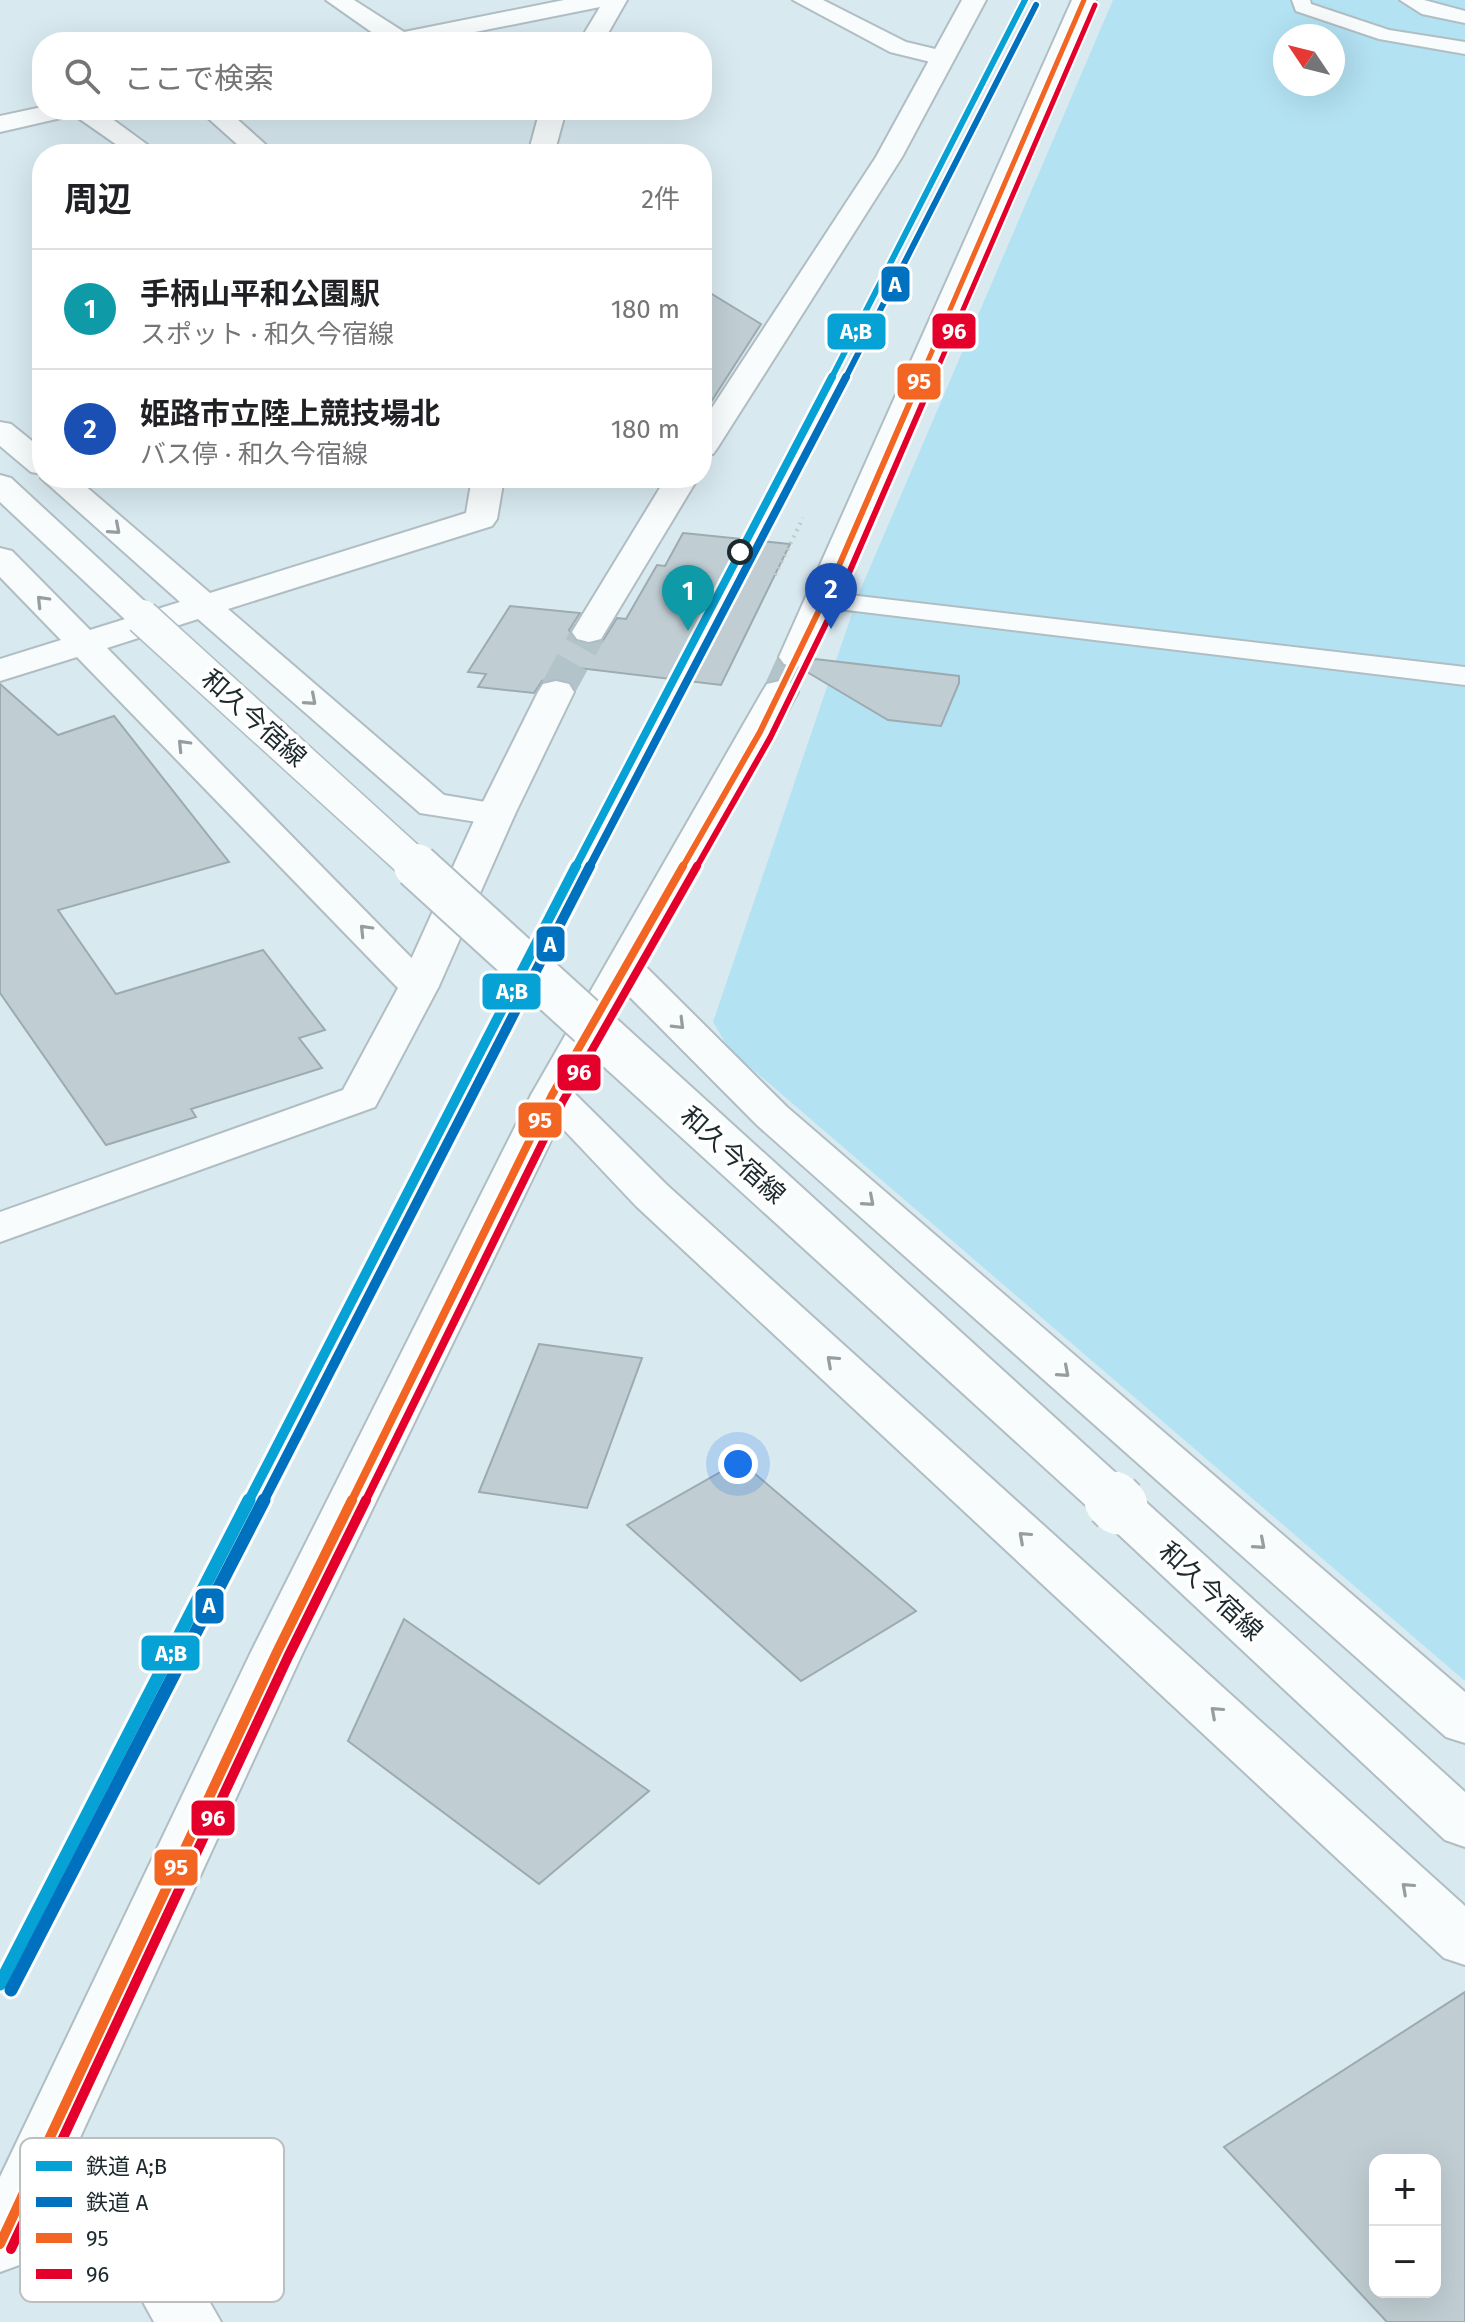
<!DOCTYPE html>
<html lang="ja">
<head>
<meta charset="utf-8">
<style>
  :root { --surface:#fff; --page:#f2f2f2; --text:#202124; --muted:#757577; --line:#e0e0e0; --accent:#1a73e8 }
  body { margin:0; font-family:"Fira Sans","Noto Sans JP",sans-serif; background:var(--page); color:var(--text) }
  .controls { position:absolute; right:24px; bottom:24px; display:grid; overflow:hidden; border-radius:16px; box-shadow:0 8px 32px #0002 }
  .controls button { width:72px; height:72px; display:grid; place-items:center; padding:0; border:0; border-bottom:2px solid var(--line); background:var(--surface); color:var(--text); font:40px sans-serif }
  .compass { position:absolute; left:1273px; top:24px; width:72px; height:72px; border-radius:50%; background:var(--surface); box-shadow:0 8px 32px #0002; rotate:305deg }
  .you { position:absolute; left:738px; top:1464px; width:28px; height:28px; margin:-20px; border:6px solid #fff; border-radius:50%; background:#1a73e8; box-shadow:0 0 0 12px #1a73e833 }
  .badge { display:grid; place-items:center; width:52px; height:52px; border-radius:50%; background:var(--accent); color:#fff; font-size:26px; font-weight:700 }
  .pin { position:absolute; translate:-50% -66px; filter:drop-shadow(0 2px 4px #0008) }
  .pin::after { content:''; position:absolute; top:42px; width:28px; height:24px; background:inherit; clip-path:polygon(0 0,100% 0,50% 100%) }
  .list { margin:0; padding:0; list-style:none }
  h2 { display:flex; justify-content:space-between; align-items:center; height:104px; margin:0; padding:0 32px; font-size:34px }
  h2 small { font-size:26px; font-weight:400; color:var(--muted) }
  .list li { display:grid; grid-template-columns:52px 1fr auto; gap:24px; align-items:center; box-sizing:border-box; height:120px; padding:0 32px; border-top:2px solid var(--line) }
  .list b { display:block; font-size:30px; white-space:nowrap }
  .list p { margin:0; font-size:26px; white-space:nowrap; color:var(--muted) }
  .list em { font-size:26px; font-style:normal; color:var(--muted) }
  .icon { flex:none; width:44px; height:44px; fill:none; stroke:currentColor; stroke-width:2; stroke-linecap:round; stroke-linejoin:round }
  .map { position:relative; flex:none; width:1465px; height:2322px; overflow:hidden }
  .search { position:absolute; background:var(--surface); box-shadow:0 8px 32px #0002; left:32px; top:32px; width:680px; height:88px; display:flex; align-items:center; gap:20px; box-sizing:border-box; padding:0 28px; border-radius:32px; color:var(--muted); font-size:30px }
  .panel { position:absolute; background:var(--surface); box-shadow:0 8px 32px #0002; left:32px; top:144px; width:680px; height:344px; border-radius:32px }
  .map>svg:first-child { display:block }
</style>
</head>
<body>
<div class="map">
<svg width="1465" height="2322" viewBox="0 0 1465 2322">
  <rect width="100%" height="100%" fill="#d8e9f0"/>
  <path fill="#b3e2f3" fill-rule="evenodd" d="M1113,0H1465V1681L729,1049L713,1022L859,593ZM1285,36H1333V84H1285Z"/>
  <path fill="#c0ced3" stroke="#9dabb0" stroke-width="2" fill-rule="evenodd" d="M702,288L761,324L702,416Z
    M683,533L790,544L721,685L579,668L570,682L557,678L542,681L534,693L478,687L486,674L468,672L510,606L580,613L569,630L575,641L588,645L602,642L617,618L626,619L657,565L665,566Z
    M815,659L959,676V683L941,726L888,720L802,669Z
    M0,684L58,735L114,716L229,862L58,910L116,994L263,950L325,1030L299,1038L322,1068L191,1109L196,1117L106,1145L0,993Z
    M539,1344L642,1358L587,1508L479,1492Z
    M740,1461L916,1611L801,1681L627,1525Z
    M404,1619L649,1791L539,1884L348,1741Z
    M1465,1992V2322H1387L1224,2147ZM1375,2160H1435V2292H1375Z"/>
  <g fill="none" stroke-linecap="round" stroke-linejoin="round">
    <path stroke="#b2c3c9" stroke-width="34" stroke-dasharray="34 17" stroke-linecap="butt" d="M556,692L589,632
      M780,692L796,657"/>
    <g stroke="#b0bec3" stroke-width="4">
      <path id="service" d="M1292,0H1310L1311,4L1389,30L1465,42V54L1379,39L1296,11Z
        M1400,0H1424L1465,11V23L1422,14Z
        M824,592L1465,667V685L814,606L810,600L814,594Z"/>
    </g>
    <g stroke="#b0bec3" stroke-width="4">
      <path id="minor" d="M326,0H354L404,32L564,0H627L603,42H579L600,7L425,42H377L380,38Z
        M793,0H823L906,42L952,53L955,58L943,65L890,52Z
        M42,107L100,110L160,154H130L74,115L0,132V116Z
        M199,110H227L276,154H248Z
        M540,110H566L554,154H528Z
        M0,422L11,424L42,449V474L31,472L0,446Z
        M41,478H76L210,593L466,513L472,478H504L497,519L492,526L228,609L444,795L509,806L515,814L509,822L496,825L420,813L198,619L107,648L439,986L375,1107L0,1242V1212L343,1090L398,988L77,657L0,681V659L61,640L0,577V548L12,551L90,630L180,602Z
        M624,956L638,959L787,1107L1465,1692V1743L1446,1737L757,1125L610,977L604,968L610,959Z
        M552,1082L567,1086L668,1186L1465,1906V1965L1444,1958L636,1206L531,1095L537,1086Z
        M146,2221L168,2229L221,2322H154L114,2249L124,2229Z"/>
    </g>
    <g stroke="#b0bec3" stroke-width="4">
      <path id="tertiary" d="M962,0H986L902,157L718,447L713,454L702,456V423L876,157Z
        M1072,0H1096L813,657L808,664L796,667L784,664L779,657Z
        M666,478H698L601,639L589,642L577,639L572,632Z
        M556,681L569,684L574,692L515,814L439,986L433,995L419,998L405,995L399,986L477,814L538,692L543,684Z
        M780,681L793,684L798,692L573,1095L303,1652L22,2264L0,2272V2177L251,1652L531,1095L762,692L767,684Z"/>
    </g>
    <g stroke="#b0bec3" stroke-width="4">
      <path id="secondary" d="M0,475L11,478L154,610L159,617L154,624L142,627L130,624L0,502Z
        M1119,1488L1137,1494L1465,1792V1847L1445,1840L1101,1518L1094,1506L1101,1494Z"/>
    </g>
    <path stroke="#c4cacc" stroke-width="4" stroke-dasharray="2 5" stroke-linecap="butt" d="M775,575L803,518"/>
    <use href="#service" fill="#f9fcfd" fill-rule="evenodd"/>
    <use href="#minor" fill="#f9fcfd" fill-rule="evenodd"/>
    <use href="#tertiary" fill="#f9fcfd" fill-rule="evenodd"/>
    <use href="#secondary" fill="#f9fcfd" fill-rule="evenodd"/>
    <g stroke="#b0bec3" stroke-width="37" stroke-linecap="butt">
      <path id="secondary-bridge-far2" d="M142,617L418,868"/>
    </g>
    <g stroke="#b0bec3" stroke-width="48" stroke-linecap="butt">
      <path id="secondary-bridge-far1" d="M416,866L1115,1502"/>
    </g>
    <g stroke="#b0bec3" stroke-width="61" stroke-linecap="butt">
      <path id="secondary-bridge" d="M1113,1500L1119,1506"/>
    </g>
    <use href="#secondary-bridge-far2" stroke="#f9fcfd" stroke-width="34"/>
    <use href="#secondary-bridge-far1" stroke="#f9fcfd" stroke-width="44"/>
    <use href="#secondary-bridge" stroke="#f9fcfd" stroke-width="57"/>
    <g stroke="#fff" stroke-width="9">
      <path id="bus-1-far3" d="M920,379L1084,0"/>
    </g>
    <g stroke="#fff" stroke-width="11">
      <path id="bus-1-far2" d="M682,868L760,732L824,600L921,377"/>
    </g>
    <g stroke="#fff" stroke-width="14">
      <path id="bus-1-far1" d="M351,1502L552,1095L683,866"/>
    </g>
    <g stroke="#fff" stroke-width="16">
      <path id="bus-1" d="M0,2244L277,1652L352,1500"/>
    </g>
    <g stroke="#fff" stroke-width="9">
      <path id="bus-2-far3" d="M933,379L1095,5"/>
    </g>
    <g stroke="#fff" stroke-width="11">
      <path id="bus-2-far2" d="M696,868L770,738L835,605L934,377"/>
    </g>
    <g stroke="#fff" stroke-width="14">
      <path id="bus-2-far1" d="M365,1502L563,1101L697,866"/>
    </g>
    <g stroke="#fff" stroke-width="16">
      <path id="bus-2" d="M11,2249L288,1657L366,1500"/>
    </g>
    <use href="#bus-1-far3" stroke="#f26522" stroke-width="5"/>
    <use href="#bus-1-far2" stroke="#f26522" stroke-width="6"/>
    <use href="#bus-1-far1" stroke="#f26522" stroke-width="8"/>
    <use href="#bus-1" stroke="#f26522" stroke-width="10"/>
    <use href="#bus-2-far3" stroke="#e4002b" stroke-width="5"/>
    <use href="#bus-2-far2" stroke="#e4002b" stroke-width="6"/>
    <use href="#bus-2-far1" stroke="#e4002b" stroke-width="8"/>
    <use href="#bus-2" stroke="#e4002b" stroke-width="10"/>
    <g stroke="#fff" stroke-width="10">
      <path id="rail-1-far3" d="M831,379L1025,0"/>
    </g>
    <g stroke="#fff" stroke-width="13">
      <path id="rail-1-far2" d="M575,868L832,377"/>
    </g>
    <g stroke="#fff" stroke-width="16">
      <path id="rail-1-far1" d="M248,1502L576,866"/>
    </g>
    <g stroke="#fff" stroke-width="19">
      <path id="rail-1" d="M0,1984L249,1500"/>
    </g>
    <g stroke="#fff" stroke-width="10">
      <path id="rail-2-far3" d="M845,379L1036,5"/>
    </g>
    <g stroke="#fff" stroke-width="13">
      <path id="rail-2-far2" d="M589,868L846,377"/>
    </g>
    <g stroke="#fff" stroke-width="16">
      <path id="rail-2-far1" d="M263,1502L590,866"/>
    </g>
    <g stroke="#fff" stroke-width="19">
      <path id="rail-2" d="M11,1990L264,1500"/>
    </g>
    <use href="#rail-1-far3" stroke="#06a1d5" stroke-width="6"/>
    <use href="#rail-1-far2" stroke="#06a1d5" stroke-width="8"/>
    <use href="#rail-1-far1" stroke="#06a1d5" stroke-width="10"/>
    <use href="#rail-1" stroke="#06a1d5" stroke-width="13"/>
    <use href="#rail-2-far3" stroke="#0071be" stroke-width="6"/>
    <use href="#rail-2-far2" stroke="#0071be" stroke-width="8"/>
    <use href="#rail-2-far1" stroke="#0071be" stroke-width="10"/>
    <use href="#rail-2" stroke="#0071be" stroke-width="13"/>
  </g>
  <defs><path id="oneway-chevron" d="M-2-3.5L2.5 0L-2 3.5" fill="none" stroke-width="1.6" stroke-linecap="round" stroke-linejoin="round" transform="scale(2)"/></defs>
  <g stroke="#969d9f">
    <use href="#oneway-chevron" transform="translate(115 529) rotate(41)"/>
    <use href="#oneway-chevron" transform="translate(42 601) rotate(-134)"/>
    <use href="#oneway-chevron" transform="translate(311 700) rotate(41)"/>
    <use href="#oneway-chevron" transform="translate(183 745) rotate(-134)"/>
    <use href="#oneway-chevron" transform="translate(365 930) rotate(-134)"/>
    <use href="#oneway-chevron" transform="translate(679 1024) rotate(45)"/>
    <use href="#oneway-chevron" transform="translate(869 1201) rotate(41)"/>
    <use href="#oneway-chevron" transform="translate(832 1361) rotate(-138)"/>
    <use href="#oneway-chevron" transform="translate(1064 1372) rotate(41)"/>
    <use href="#oneway-chevron" transform="translate(1024 1537) rotate(-138)"/>
    <use href="#oneway-chevron" transform="translate(1260 1544) rotate(41)"/>
    <use href="#oneway-chevron" transform="translate(1216 1712) rotate(-138)"/>
    <use href="#oneway-chevron" transform="translate(1407 1888) rotate(-138)"/>
  </g>
  <circle fill="#fff" stroke="#1c292d" stroke-width="4" cx="740" cy="552" r="11"/>
  <g text-anchor="middle" stroke-width="8" stroke-linejoin="round" paint-order="stroke">
    <g font-size="26" fill="#1c292d" stroke="#fff">
      <text transform="translate(254 718) rotate(42)" y="9">和久今宿線</text>
      <text transform="translate(733 1155) rotate(42)" y="9">和久今宿線</text>
      <text transform="translate(1211 1591) rotate(43)" y="9">和久今宿線</text>
    </g>
  </g>
  <rect x="20" y="2138" width="264" height="164" rx="12" fill="#fff" stroke="#bbbfc0" stroke-width="2"/>
  <rect x="36" y="2161" width="36" height="10" fill="#06a1d5"/>
  <rect x="36" y="2197" width="36" height="10" fill="#0071be"/>
  <rect x="36" y="2233" width="36" height="10" fill="#f26522"/>
  <rect x="36" y="2269" width="36" height="10" fill="#e4002b"/>
  <g font-size="22" fill="#1c292d">
    <text x="86" y="2174">鉄道 A;B</text>
    <text x="86" y="2210">鉄道 A</text>
    <text x="86" y="2246">95</text>
    <text x="86" y="2282">96</text>
  </g>
  <g stroke="#fff" stroke-width="3">
    <rect x="880" y="265" width="31" height="38" rx="8" fill="#0071be"/>
    <rect x="931" y="312" width="46" height="38" rx="8" fill="#e4002b"/>
    <rect x="826" y="312" width="61" height="39" rx="8" fill="#06a1d5"/>
    <rect x="896" y="362" width="46" height="39" rx="8" fill="#f26522"/>
    <rect x="535" y="925" width="31" height="38" rx="8" fill="#0071be"/>
    <rect x="481" y="972" width="61" height="39" rx="8" fill="#06a1d5"/>
    <rect x="556" y="1053" width="46" height="39" rx="8" fill="#e4002b"/>
    <rect x="517" y="1101" width="46" height="38" rx="8" fill="#f26522"/>
    <rect x="194" y="1587" width="31" height="38" rx="8" fill="#0071be"/>
    <rect x="140" y="1634" width="61" height="38" rx="8" fill="#06a1d5"/>
    <rect x="190" y="1799" width="46" height="38" rx="8" fill="#e4002b"/>
    <rect x="153" y="1848" width="46" height="39" rx="8" fill="#f26522"/>
  </g>
  <g font-size="22" text-anchor="middle" font-weight="bold" fill="#fff">
    <text x="895" y="292">A</text>
    <text x="954" y="339">96</text>
    <text x="856" y="339">A;B</text>
    <text x="919" y="389">95</text>
    <text x="550" y="952">A</text>
    <text x="512" y="999">A;B</text>
    <text x="579" y="1080">96</text>
    <text x="540" y="1128">95</text>
    <text x="209" y="1613">A</text>
    <text x="171" y="1661">A;B</text>
    <text x="213" y="1826">96</text>
    <text x="176" y="1875">95</text>
  </g>
</svg>
<div class="controls">
<button>+</button>
<button>−</button>
</div>
<svg class="compass" viewBox="-18 -18 36 36"><path d="M0-13l5 13h-10z" fill="#e53935"/><path d="M0 13l5-13h-10z" fill="#757577"/></svg>
<div class="you"></div>
<div class="pin badge" style="left:688px;top:631px;background:#0f9aa8">1</div>
<div class="pin badge" style="left:831px;top:629px;background:#1a4fb4">2</div>
<div class="search"><svg class="icon" aria-label="search" viewBox="0 0 24 24"><circle cx="10" cy="10" r="6"/><path d="M15 15l6 6"/></svg>ここで検索</div>
<section class="panel">
<h2>周辺<small>2件</small></h2>
<ul class="list">
<li><span class="badge" style="background:#0f9aa8">1</span><div><b>手柄山平和公園駅</b><p>スポット · 和久今宿線</p></div><em>180 m</em></li>
<li><span class="badge" style="background:#1a4fb4">2</span><div><b>姫路市立陸上競技場北</b><p>バス停 · 和久今宿線</p></div><em>180 m</em></li>
</ul>
</section>
</div>
</body>
</html>
